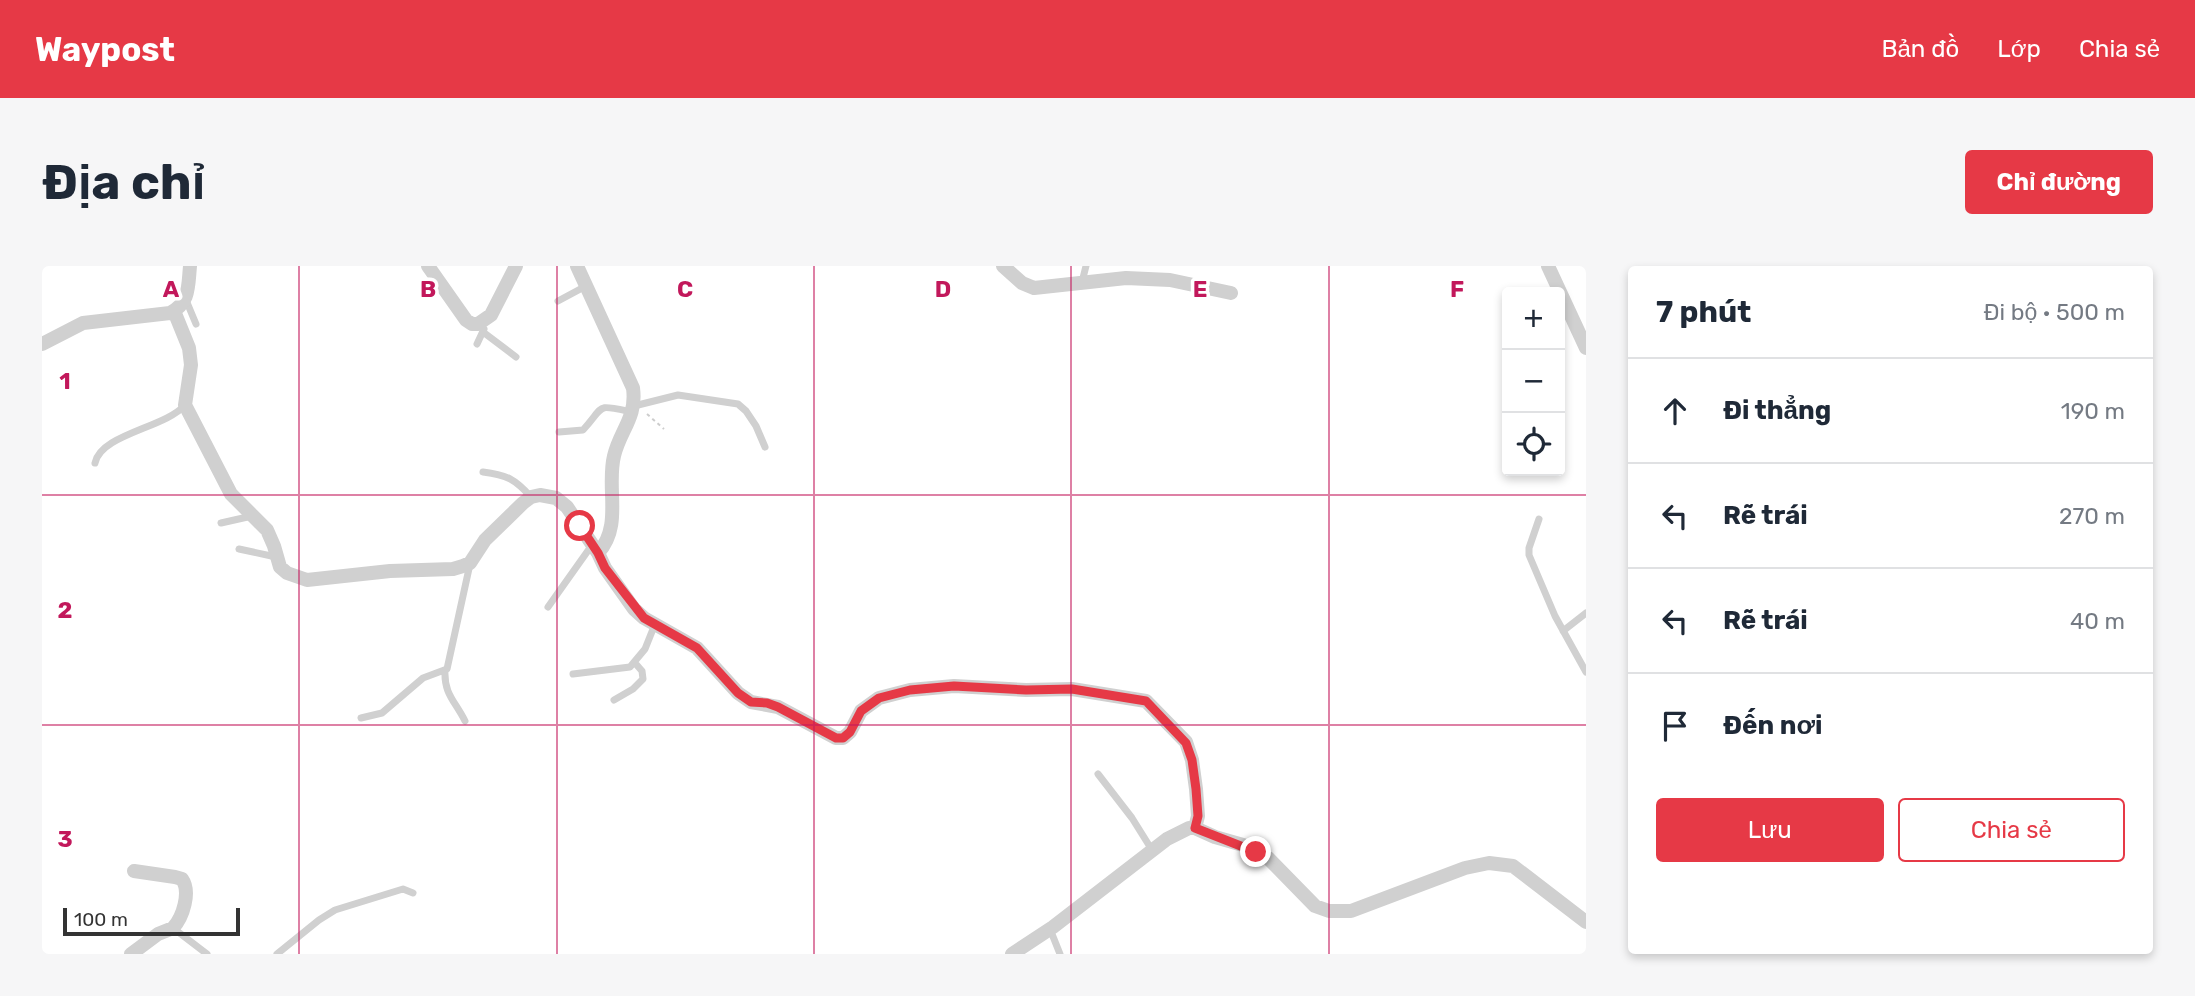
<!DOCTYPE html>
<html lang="vi">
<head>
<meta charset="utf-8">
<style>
  :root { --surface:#fff; --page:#f6f6f7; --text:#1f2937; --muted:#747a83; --line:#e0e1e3; --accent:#e63946 }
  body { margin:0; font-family:Rubik,sans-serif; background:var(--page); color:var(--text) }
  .controls { position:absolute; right:21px; top:21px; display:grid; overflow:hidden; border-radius:7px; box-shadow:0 4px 10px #0003 }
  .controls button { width:63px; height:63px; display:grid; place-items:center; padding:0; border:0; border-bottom:2px solid var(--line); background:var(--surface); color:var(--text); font:35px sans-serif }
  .scale { position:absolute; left:21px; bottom:18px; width:177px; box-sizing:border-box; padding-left:7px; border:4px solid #333; border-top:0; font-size:19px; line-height:24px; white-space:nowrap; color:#333; -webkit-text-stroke:5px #fff; paint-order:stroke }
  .stop { position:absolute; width:21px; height:21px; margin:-16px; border:5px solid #e63946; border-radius:50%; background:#fff }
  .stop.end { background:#e63946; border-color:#fff; box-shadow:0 2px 7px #0008 }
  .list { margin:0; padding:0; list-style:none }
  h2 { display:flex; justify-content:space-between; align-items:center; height:91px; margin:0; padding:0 28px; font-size:30px }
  h2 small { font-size:23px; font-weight:400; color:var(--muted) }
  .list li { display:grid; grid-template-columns:46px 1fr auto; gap:21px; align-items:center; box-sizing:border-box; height:105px; padding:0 28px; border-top:2px solid var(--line) }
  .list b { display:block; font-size:26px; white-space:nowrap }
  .list em { font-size:23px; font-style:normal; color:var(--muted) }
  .actions { display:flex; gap:14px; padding:21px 28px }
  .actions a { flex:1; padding:16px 0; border:2px solid var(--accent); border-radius:7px; text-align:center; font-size:24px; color:var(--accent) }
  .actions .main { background:var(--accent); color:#fff }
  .icon { flex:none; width:38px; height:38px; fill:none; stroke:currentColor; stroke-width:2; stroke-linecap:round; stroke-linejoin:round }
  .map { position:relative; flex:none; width:1544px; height:688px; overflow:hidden; border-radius:7px }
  header { display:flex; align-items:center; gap:42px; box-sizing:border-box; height:98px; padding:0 35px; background:var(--accent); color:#fff }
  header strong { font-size:33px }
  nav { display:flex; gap:38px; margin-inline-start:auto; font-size:24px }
  .intro { display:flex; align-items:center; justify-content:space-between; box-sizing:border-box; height:168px; padding:0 42px }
  h1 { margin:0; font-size:49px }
  .button { padding:18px 32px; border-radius:7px; background:var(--accent); color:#fff; font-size:24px; font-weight:700 }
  main { display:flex; gap:42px; padding:0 42px }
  aside { flex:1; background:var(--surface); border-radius:7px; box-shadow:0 4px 10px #0003 }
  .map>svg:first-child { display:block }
</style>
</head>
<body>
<header>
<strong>Waypost</strong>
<nav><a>Bản đồ</a><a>Lớp</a><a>Chia sẻ</a></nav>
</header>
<div class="intro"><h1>Địa chỉ</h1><a class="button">Chỉ đường</a></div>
<main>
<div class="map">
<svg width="1544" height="688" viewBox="0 0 1544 688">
  <rect width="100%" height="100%" fill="#fff"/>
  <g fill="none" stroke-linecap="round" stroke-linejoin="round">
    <path stroke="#cdcdcd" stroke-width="2" stroke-dasharray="3.5 3.5" stroke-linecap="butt" d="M605,148L622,163"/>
    <path stroke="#d0d0d0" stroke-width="7" d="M1040,16L1044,0
      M144,34L154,58
      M516,35L544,20
      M441,66L474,91
      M435,78L442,63
      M592,140L636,129L696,138L704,145L714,160L723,181
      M517,166L541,164C564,139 552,138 590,146
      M53,197C59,168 123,162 143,139
      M441,206C465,209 473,213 489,231
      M1497,253L1487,282V289L1513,350L1544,406
      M179,257L210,250
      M197,283L234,291
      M506,341L550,279
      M1521,365L1544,347
      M403,405C402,428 413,435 423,455
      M531,408L588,401L603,383L613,358
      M572,434L591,423L601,413L600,405L593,397
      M319,452L340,447L381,412L405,403L428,298
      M1056,508L1090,552L1110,584
      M131,662L165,688
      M1008,663L1018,688
      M235,688L277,654L293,644L361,623L371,627"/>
    <path stroke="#d0d0d0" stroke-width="14" d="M386,0L424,54L430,58H436L449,49L474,0
      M961,0L980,17L992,22L1084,12L1128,14L1189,27
      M1506,0L1544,82
      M132,45L147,82L149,99L143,139L189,228L225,264L232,280L238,301L245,307L265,314L348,305L411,303L421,300L428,297L443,274L481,237L489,231L498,229L514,232L525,241L556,287C581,260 564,222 572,190C578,164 595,152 591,122L535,0
      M0,78L41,57L128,47C148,37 146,20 148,0
      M556,287L563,302L592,343L602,352L655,382L696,427L709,436L736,441L794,472H801L808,466L819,445L837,432L868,424L912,420L984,424L1030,423L1104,435L1144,476L1150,494L1154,523L1156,550L1153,562
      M89,688L116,668L131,662C141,651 149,626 140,613L133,611L92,605
      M970,688L1011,661L1125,573L1147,562H1153L1173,571L1201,579L1226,592L1273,640L1287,645H1309L1423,602L1447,597L1471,600L1544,656"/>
  </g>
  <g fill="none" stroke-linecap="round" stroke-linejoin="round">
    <path stroke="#e63946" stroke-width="9" d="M538,260L556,287L563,302L602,352L655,382L696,427L709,436L725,437L736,441L794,472H801L808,466L819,445L837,432L868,424L912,420L984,424L1030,423L1104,435L1144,477L1150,494L1154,523L1156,550L1153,562L1214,586"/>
  </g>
  <path fill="none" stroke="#c2185b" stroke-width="2" stroke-opacity="0.55" d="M257,0V688M515,0V688M772,0V688M1029,0V688M1287,0V688M0,229H1544M0,459H1544"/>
  <g font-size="23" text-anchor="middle" font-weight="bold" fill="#c2185b" stroke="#fff" stroke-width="7" stroke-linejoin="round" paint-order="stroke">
    <text x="129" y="31">A</text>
    <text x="386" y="31">B</text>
    <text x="643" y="31">C</text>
    <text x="901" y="31">D</text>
    <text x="1158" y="31">E</text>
    <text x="1415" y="31">F</text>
    <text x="23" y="123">1</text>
    <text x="23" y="352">2</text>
    <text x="23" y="581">3</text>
  </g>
</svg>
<div class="controls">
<button>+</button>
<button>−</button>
<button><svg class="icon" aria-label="locate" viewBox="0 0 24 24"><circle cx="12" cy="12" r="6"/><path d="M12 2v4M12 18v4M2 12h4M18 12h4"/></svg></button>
</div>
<div class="scale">100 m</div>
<div class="stop" style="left:538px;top:260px"></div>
<div class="stop end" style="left:1214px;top:586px"></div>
</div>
<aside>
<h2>7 phút<small>Đi bộ · 500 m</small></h2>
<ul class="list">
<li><svg class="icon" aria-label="ahead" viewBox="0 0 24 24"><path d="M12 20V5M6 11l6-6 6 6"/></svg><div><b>Đi thẳng</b></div><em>190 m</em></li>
<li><svg class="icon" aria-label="left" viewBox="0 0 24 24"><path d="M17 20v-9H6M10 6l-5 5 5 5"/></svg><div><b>Rẽ trái</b></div><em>270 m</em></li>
<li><svg class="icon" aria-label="left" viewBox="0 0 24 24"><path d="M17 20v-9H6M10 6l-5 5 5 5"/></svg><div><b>Rẽ trái</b></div><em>40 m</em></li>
<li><svg class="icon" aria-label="arrive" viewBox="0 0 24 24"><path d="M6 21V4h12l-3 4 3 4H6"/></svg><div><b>Đến nơi</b></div></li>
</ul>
<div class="actions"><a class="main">Lưu</a><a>Chia sẻ</a></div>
</aside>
</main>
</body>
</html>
